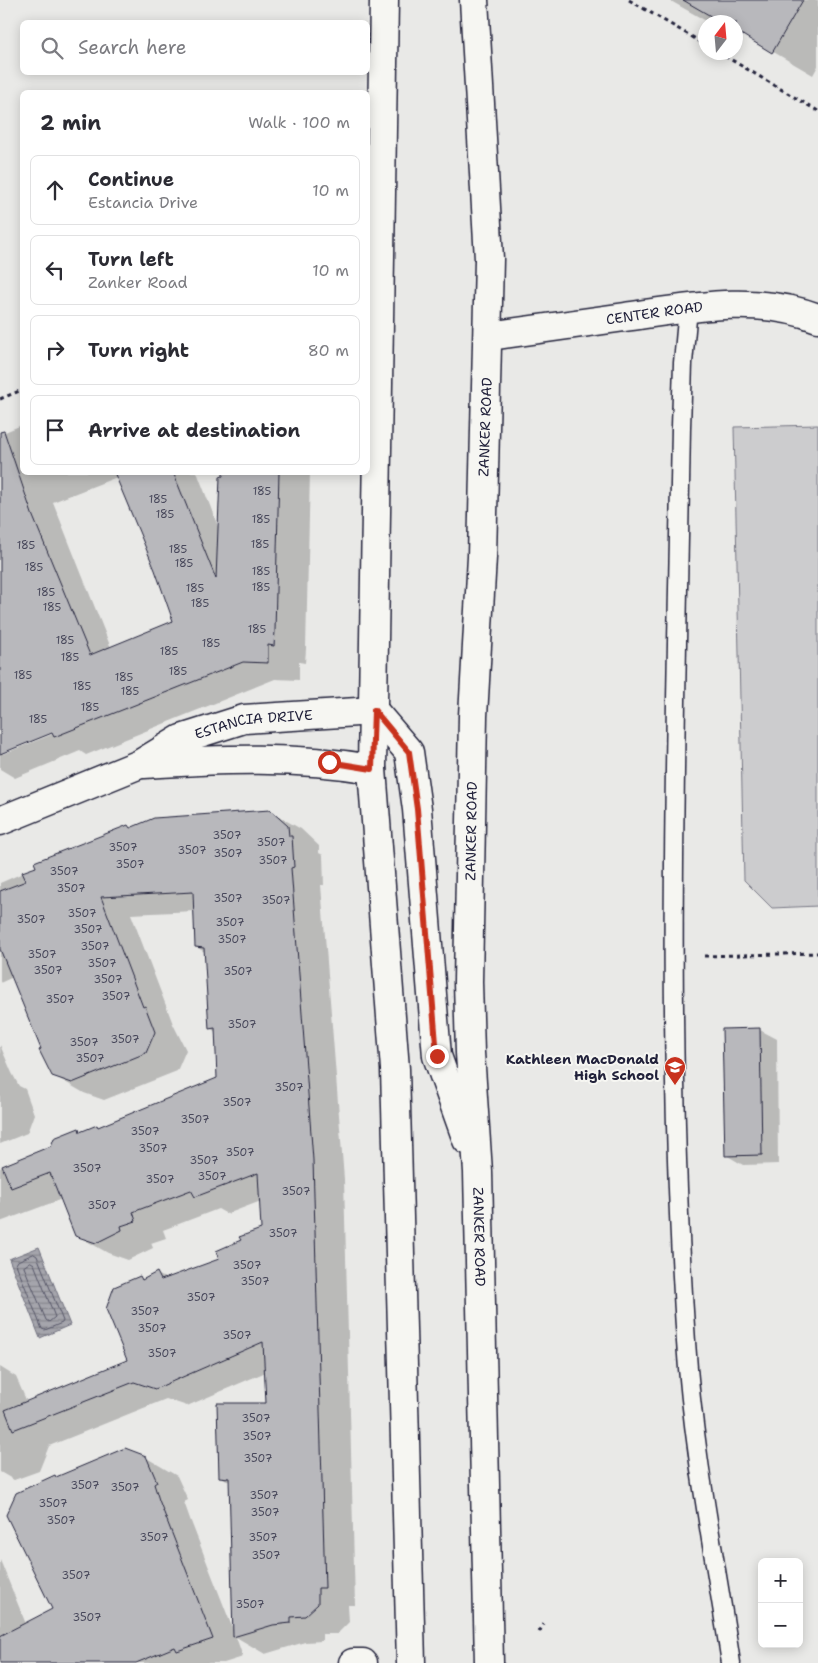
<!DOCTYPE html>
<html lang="en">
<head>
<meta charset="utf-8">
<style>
  :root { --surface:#fff; --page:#f2f2f3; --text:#2b2b33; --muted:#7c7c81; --line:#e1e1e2 }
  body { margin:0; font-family:"Shantell Sans",sans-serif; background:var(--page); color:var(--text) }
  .controls { position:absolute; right:15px; bottom:15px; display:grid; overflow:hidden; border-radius:8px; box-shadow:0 2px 12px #0003 }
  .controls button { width:45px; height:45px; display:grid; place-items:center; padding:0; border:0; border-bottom:1px solid var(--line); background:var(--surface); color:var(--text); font:25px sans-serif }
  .compass { position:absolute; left:698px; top:15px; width:45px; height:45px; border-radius:50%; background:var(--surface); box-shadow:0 2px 12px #0003; rotate:16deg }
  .stop { position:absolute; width:15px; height:15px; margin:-11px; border:4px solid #c8321e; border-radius:50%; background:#fff }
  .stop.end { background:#c8321e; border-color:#fff; box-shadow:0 1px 5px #0008 }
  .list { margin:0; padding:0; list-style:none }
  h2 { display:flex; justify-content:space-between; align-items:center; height:65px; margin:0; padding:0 20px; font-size:21px }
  h2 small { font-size:16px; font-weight:400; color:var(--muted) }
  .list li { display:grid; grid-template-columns:32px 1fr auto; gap:15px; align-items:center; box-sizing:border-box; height:70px; margin:0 10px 10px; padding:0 10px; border:1px solid var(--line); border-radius:8px }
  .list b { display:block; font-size:19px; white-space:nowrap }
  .list p { margin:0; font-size:16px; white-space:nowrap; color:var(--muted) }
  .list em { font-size:16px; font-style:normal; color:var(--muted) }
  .icon { flex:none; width:28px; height:28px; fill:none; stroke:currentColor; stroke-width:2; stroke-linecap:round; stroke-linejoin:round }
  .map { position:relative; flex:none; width:818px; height:1663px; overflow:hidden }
  .search { position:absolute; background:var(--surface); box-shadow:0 2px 12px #0003; left:20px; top:20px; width:350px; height:55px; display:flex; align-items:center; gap:12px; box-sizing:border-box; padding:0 18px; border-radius:8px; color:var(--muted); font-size:19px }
  .panel { position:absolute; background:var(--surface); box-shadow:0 2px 12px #0003; left:20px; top:90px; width:350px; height:385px; border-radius:8px }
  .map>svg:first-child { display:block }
</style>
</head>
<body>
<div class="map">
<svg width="818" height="1663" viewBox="0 0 818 1663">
  <defs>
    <pattern id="water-rules" width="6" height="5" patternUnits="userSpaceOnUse" patternTransform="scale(1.25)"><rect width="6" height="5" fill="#a5a5ac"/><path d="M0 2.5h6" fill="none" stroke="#86868d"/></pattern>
  </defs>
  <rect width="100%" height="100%" fill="#e9e9e7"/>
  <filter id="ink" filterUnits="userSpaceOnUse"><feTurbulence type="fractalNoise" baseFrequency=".02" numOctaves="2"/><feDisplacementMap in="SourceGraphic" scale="10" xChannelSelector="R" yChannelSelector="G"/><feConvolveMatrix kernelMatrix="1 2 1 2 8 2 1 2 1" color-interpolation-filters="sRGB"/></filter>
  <g filter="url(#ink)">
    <path fill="#ccccce" stroke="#777784" d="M818,425V906L772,908L744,880L734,427Z"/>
    <path fill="url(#water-rules)" stroke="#71717f" d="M39,1247L70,1325L40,1338L9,1259Z"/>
    <path fill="#0003" fill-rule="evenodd" d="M669,0H818V66L813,75L736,30V22H708Z
      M22,425V472H197L219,529L224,472H310L306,649L305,663L299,662V680L275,679L86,755L80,751L15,778L0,769V434ZM117,477L156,570L174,622L111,648L53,502ZM57,729L58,732L3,754V751Z
      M269,811L301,829L319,846V853L323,855L324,885H321L344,1179L355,1605H348L349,1622L337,1634H322V1641L305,1642L265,1654L236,1637L243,1657L224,1663H0V1560L26,1624L54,1610L55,1476L58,1478L145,1457L177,1476L188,1500L184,1502L190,1519L234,1632L230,1482L220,1476L268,1405L266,1372L187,1406L166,1399L49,1446L39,1471L14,1480L0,1472V1367L16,1377L27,1402L128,1361L140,1277L144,1280L157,1274L167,1279L221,1260L263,1230L261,1201L227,1214L218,1209L163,1230L166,1238L151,1243L153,1248L128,1260L108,1253L76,1235L62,1199L0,1222V1168L52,1147L79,1129L84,1132L97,1126L99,1128L219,1079L216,1032L210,1028L205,952L196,947L195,911L131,914L173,1024L186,1050L177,1071L104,1100L84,1093L53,1075L13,977L0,983V883L128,827L132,829Z
      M760,1030L777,1039L778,1164L743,1165L726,1155Z
      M0,1045L12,1073L19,1086L25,1089L34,1114L27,1133L0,1144Z"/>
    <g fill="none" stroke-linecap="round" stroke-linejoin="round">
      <path stroke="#565668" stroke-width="1" d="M34,1254L37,1256L63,1321L62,1323L45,1330L42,1329L16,1264L18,1261Z
        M31,1262L34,1264L55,1317L49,1322L46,1320L24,1267Z"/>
    </g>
    <path fill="#b8b8bc" stroke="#22223b" d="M683,0H803L772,53L736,31V22H721Z
      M4,431L32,514L90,655L173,621L155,570L114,472H173L216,579L220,477L223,476V472H279L275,631L274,646L268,645V663L243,662L54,737L52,733L0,754V432Z
      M270,810L288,826L289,836H292L294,867L291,868L313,1160L325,1588H318V1604L305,1616L291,1617V1623L273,1625L233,1637L229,1478L219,1477L217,1403H266L263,1342L155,1389L134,1382L13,1430L5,1410L127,1360L106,1309L114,1287L140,1276L142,1280L157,1272L161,1280L219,1259L216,1251L241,1240L239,1237L261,1229L258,1173L195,1197L191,1190L133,1212L136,1221L121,1226L122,1230L96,1243L75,1236L50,1173L11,1188L2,1166L51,1146L54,1138L79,1128L80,1132L97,1125L98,1127L217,1078L215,1028L209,1029L204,948L195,947L193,892L101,897L143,1007L145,1006L155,1032L146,1053L72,1083L52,1076L39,1050L41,1049L0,949V891L26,881L22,872L36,867L34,862L128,825L130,828L154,818Z
      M760,1028L762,1155L725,1156L722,1029Z
      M125,1448L146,1456L157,1482L154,1484L159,1500L213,1639L177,1651L175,1647L136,1663H0V1636L52,1609L6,1515L16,1493L55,1475L56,1477Z"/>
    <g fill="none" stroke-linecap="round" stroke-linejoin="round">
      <g stroke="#22223b" stroke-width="21">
        <path id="lane" d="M688,308L683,363L681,427C676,732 665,1038 686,1342C693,1450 715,1557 731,1663"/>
      </g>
      <g stroke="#22223b" stroke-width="31">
        <g id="street">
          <path id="s1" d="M488,336C534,330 580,323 625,317C688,308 757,294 818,318"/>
          <path d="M144,764C221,759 296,756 372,769"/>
          <path id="s2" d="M0,821L140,764L181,739L244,719L374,711"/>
          <path d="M353,1663H363"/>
        </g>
      </g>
      <g stroke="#22223b" stroke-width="31">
        <g id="primary">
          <path d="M384,0L372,769L395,1069L411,1663"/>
          <path id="s3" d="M474,0L489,259L482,557L473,716L468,982L470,1053L478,1172L489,1663"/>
          <path d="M374,711L409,752L417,809L437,1056L467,1140"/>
        </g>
      </g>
      <path stroke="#22223b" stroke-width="3" stroke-dasharray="4 4" stroke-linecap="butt" d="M629,0L706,45
        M718,52L818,111
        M0,399L22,390
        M704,956L818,953
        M539,1632L544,1624"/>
      <use href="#lane" stroke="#f6f6f2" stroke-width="18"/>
      <use href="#street" stroke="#f6f6f2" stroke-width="28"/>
      <use href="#primary" stroke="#f6f6f2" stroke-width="28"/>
    </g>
  </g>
  <g fill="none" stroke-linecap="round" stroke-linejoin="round" filter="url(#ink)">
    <path stroke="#c8321e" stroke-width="6" d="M329,762L372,769L374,710L409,752L417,809L437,1056"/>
  </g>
  <defs>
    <g id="school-pin" transform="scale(1.125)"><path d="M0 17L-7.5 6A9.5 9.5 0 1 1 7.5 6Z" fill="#c8321e" stroke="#f6f6f2"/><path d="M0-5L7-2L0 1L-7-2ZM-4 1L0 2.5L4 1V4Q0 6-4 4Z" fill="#fff"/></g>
  </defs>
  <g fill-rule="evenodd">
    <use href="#school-pin" x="675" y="1067"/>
  </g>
  <g text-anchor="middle" stroke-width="4" stroke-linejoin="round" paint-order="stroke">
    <g font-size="11" fill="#48485b">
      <text x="262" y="495">185</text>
      <text x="158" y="503">185</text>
      <text x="165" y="518">185</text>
      <text x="261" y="523">185</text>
      <text x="260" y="548">185</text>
      <text x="26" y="549">185</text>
      <text x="178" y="553">185</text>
      <text x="184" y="567">185</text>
      <text x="34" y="571">185</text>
      <text x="261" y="575">185</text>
      <text x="261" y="591">185</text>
      <text x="195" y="592">185</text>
      <text x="46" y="596">185</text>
      <text x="200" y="607">185</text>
      <text x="52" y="611">185</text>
      <text x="257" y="633">185</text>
      <text x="65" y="644">185</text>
      <text x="211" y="647">185</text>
      <text x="169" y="655">185</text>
      <text x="70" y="661">185</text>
      <text x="178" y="675">185</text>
      <text x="23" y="679">185</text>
      <text x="124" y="681">185</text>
      <text x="82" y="690">185</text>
      <text x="130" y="695">185</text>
      <text x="90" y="711">185</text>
      <text x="38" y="723">185</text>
      <text x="227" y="839">3507</text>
      <text x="271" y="846">3507</text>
      <text x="123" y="851">3507</text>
      <text x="192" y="854">3507</text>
      <text x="228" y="857">3507</text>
      <text x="273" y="864">3507</text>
      <text x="130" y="868">3507</text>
      <text x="64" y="875">3507</text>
      <text x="71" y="892">3507</text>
      <text x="228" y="902">3507</text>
      <text x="276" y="904">3507</text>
      <text x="82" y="917">3507</text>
      <text x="31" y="923">3507</text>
      <text x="230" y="926">3507</text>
      <text x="88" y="933">3507</text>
      <text x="232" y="943">3507</text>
      <text x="95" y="950">3507</text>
      <text x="42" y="958">3507</text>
      <text x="102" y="967">3507</text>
      <text x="48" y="974">3507</text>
      <text x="238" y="975">3507</text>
      <text x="108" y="983">3507</text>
      <text x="116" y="1000">3507</text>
      <text x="60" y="1003">3507</text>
      <text x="242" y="1028">3507</text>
      <text x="125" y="1043">3507</text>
      <text x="84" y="1046">3507</text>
      <text x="90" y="1062">3507</text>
      <text x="289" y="1091">3507</text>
      <text x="237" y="1106">3507</text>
      <text x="195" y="1123">3507</text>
      <text x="145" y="1135">3507</text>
      <text x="153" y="1152">3507</text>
      <text x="240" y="1156">3507</text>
      <text x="204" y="1164">3507</text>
      <text x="87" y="1172">3507</text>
      <text x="212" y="1180">3507</text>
      <text x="160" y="1183">3507</text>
      <text x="296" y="1195">3507</text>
      <text x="102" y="1209">3507</text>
      <text x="283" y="1237">3507</text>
      <text x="247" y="1269">3507</text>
      <text x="255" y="1285">3507</text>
      <text x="201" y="1301">3507</text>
      <text x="145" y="1315">3507</text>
      <text x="152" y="1332">3507</text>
      <text x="237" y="1339">3507</text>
      <text x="162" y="1357">3507</text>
      <text x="256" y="1422">3507</text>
      <text x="257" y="1440">3507</text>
      <text x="258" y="1462">3507</text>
      <text x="85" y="1489">3507</text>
      <text x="125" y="1491">3507</text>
      <text x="264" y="1499">3507</text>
      <text x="53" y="1507">3507</text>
      <text x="265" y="1516">3507</text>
      <text x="61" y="1524">3507</text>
      <text x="154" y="1541">3507</text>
      <text x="263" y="1541">3507</text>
      <text x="266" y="1559">3507</text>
      <text x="76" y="1579">3507</text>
      <text x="250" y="1608">3507</text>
      <text x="87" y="1621">3507</text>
    </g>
    <g font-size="14" fill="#22223b" stroke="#f6f6f2">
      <text dy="5" stroke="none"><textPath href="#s1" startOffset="168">CENTER ROAD</textPath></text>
      <text transform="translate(485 427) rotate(-88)" y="5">ZANKER ROAD</text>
      <text dy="5" stroke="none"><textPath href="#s2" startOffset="274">ESTANCIA DRIVE</textPath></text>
      <text transform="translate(471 831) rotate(-89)" y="5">ZANKER ROAD</text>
      <text dy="5" stroke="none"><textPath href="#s3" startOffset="1238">ZANKER ROAD</textPath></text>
    </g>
    <g font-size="14" font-weight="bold" fill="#22223b" stroke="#f6f6f2" text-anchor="end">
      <text x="659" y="1064">Kathleen MacDonald<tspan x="659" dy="16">High School</tspan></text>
    </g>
  </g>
</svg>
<div class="controls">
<button>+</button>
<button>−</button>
</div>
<svg class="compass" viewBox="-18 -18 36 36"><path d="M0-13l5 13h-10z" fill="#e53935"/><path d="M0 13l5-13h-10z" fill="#7c7c81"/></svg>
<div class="stop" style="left:329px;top:762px"></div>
<div class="stop end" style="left:437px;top:1056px"></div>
<div class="search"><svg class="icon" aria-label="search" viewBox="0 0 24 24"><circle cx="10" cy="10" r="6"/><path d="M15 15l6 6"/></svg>Search here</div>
<section class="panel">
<h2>2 min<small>Walk · 100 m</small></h2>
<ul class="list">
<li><svg class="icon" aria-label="ahead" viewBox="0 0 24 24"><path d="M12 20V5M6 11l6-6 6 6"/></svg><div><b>Continue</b><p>Estancia Drive</p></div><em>10 m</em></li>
<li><svg class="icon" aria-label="left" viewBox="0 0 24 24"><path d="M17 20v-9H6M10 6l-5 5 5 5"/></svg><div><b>Turn left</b><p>Zanker Road</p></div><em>10 m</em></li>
<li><svg class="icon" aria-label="right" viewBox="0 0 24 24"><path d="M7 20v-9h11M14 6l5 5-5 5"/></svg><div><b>Turn right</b></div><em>80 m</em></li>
<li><svg class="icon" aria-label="arrive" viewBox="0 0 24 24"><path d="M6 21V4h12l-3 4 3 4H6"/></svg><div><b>Arrive at destination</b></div></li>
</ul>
</section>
</div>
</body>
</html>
